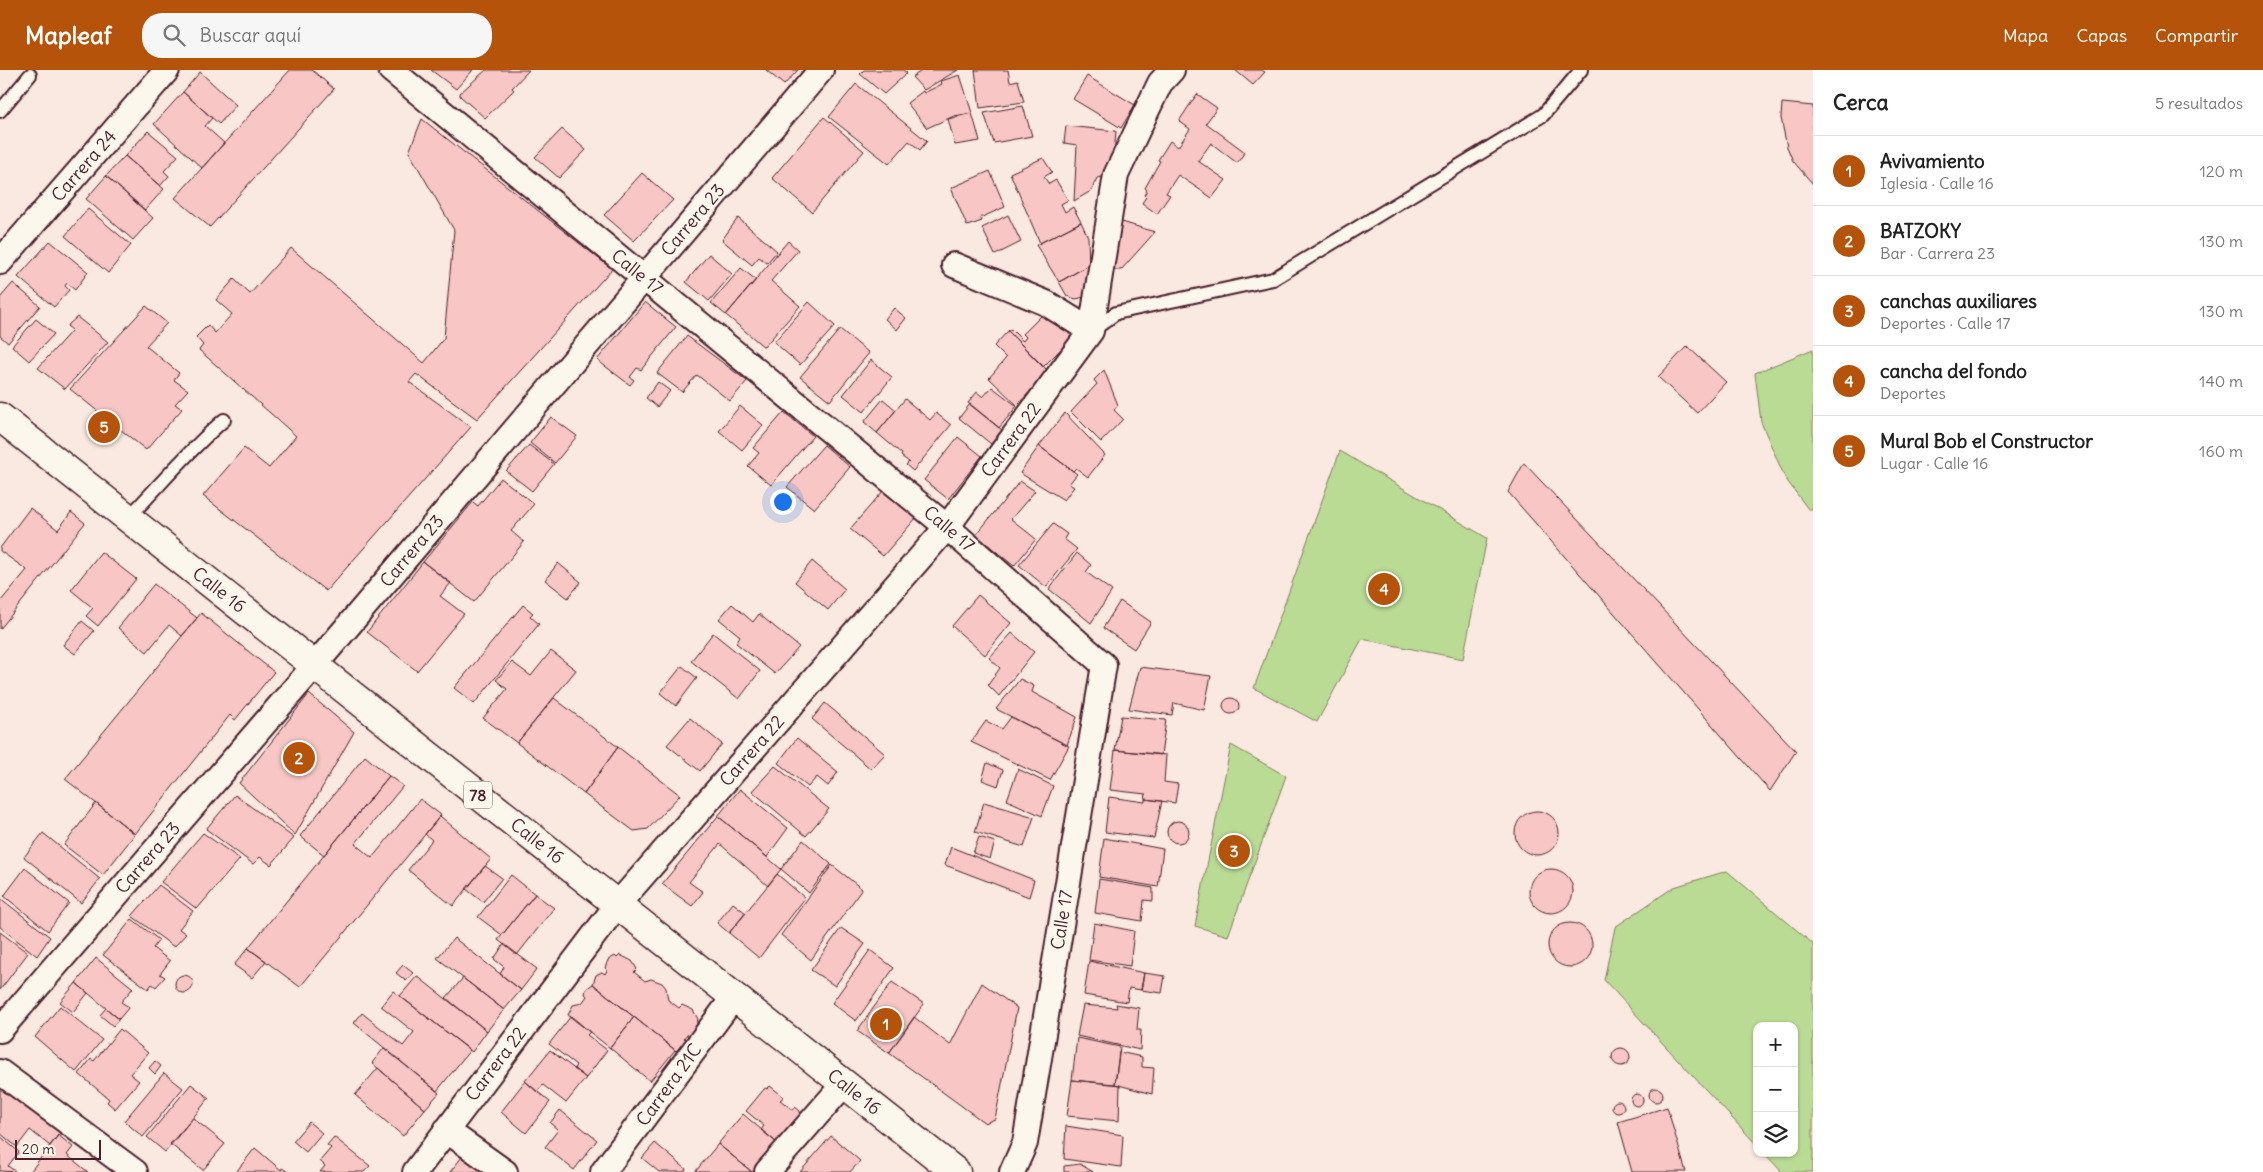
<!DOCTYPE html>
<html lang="es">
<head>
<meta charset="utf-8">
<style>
  :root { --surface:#fff; --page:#f6f6f6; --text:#222; --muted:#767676; --line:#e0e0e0; --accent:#b45309 }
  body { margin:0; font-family:Delius,sans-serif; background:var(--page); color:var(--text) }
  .controls { position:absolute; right:15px; bottom:15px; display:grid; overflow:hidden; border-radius:10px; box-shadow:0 1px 4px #0004 }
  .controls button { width:45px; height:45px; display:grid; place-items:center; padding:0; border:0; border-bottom:1px solid var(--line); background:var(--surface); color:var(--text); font:25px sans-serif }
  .scale { position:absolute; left:15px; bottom:12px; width:86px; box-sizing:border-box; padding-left:5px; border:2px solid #4a1f2b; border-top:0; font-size:14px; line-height:18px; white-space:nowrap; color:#4a1f2b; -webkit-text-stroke:4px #fbf7ec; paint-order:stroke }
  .you { position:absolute; left:782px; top:431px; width:18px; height:18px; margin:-12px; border:4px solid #fff; border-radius:50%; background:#1a73e8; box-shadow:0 0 0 8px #1a73e833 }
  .badge { display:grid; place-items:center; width:32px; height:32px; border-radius:50%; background:var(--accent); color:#fff; font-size:16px; font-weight:700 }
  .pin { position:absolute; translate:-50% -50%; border:2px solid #fff; box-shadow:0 1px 5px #0006 }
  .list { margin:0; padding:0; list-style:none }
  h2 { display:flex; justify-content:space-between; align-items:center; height:65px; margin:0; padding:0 20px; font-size:21px }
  h2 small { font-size:16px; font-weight:400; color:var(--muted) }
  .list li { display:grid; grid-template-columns:32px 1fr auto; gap:15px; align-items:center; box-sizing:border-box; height:70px; padding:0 20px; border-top:1px solid var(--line) }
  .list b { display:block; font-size:19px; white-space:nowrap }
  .list p { margin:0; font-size:16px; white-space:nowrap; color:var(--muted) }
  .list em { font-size:16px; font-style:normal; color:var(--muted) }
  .icon { flex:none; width:28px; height:28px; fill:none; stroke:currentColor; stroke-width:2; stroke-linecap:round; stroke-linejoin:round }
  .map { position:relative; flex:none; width:1813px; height:1102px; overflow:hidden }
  header { display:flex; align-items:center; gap:30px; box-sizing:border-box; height:70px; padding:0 25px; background:var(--accent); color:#fff }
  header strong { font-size:24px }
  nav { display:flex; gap:28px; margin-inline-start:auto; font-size:18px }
  .search { width:350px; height:45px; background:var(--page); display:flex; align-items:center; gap:12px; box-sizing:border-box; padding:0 18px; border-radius:20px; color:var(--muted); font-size:19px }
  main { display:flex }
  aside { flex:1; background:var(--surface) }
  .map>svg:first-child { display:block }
</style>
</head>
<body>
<header>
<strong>Mapleaf</strong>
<div class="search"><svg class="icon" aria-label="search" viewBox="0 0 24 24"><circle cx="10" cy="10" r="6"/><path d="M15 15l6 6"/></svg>Buscar aquí</div>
<nav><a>Mapa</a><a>Capas</a><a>Compartir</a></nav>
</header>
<main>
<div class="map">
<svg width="1813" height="1102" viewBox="0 0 1813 1102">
  <rect width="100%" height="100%" fill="#fae9e0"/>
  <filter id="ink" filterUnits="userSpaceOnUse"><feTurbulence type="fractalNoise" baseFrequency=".02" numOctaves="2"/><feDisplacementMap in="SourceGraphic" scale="10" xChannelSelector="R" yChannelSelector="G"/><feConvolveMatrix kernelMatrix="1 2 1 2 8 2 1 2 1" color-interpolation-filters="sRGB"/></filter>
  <g filter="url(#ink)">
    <path fill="#badb94" stroke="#827d60" d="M1813,279V439H1808L1785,408L1761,352L1755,303Z
      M1340,381L1487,468L1463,589L1362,569L1317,652L1254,618Z
      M1231,675L1286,706L1228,866L1195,856Z
      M1727,801L1813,874V1102H1782L1764,1083H1794V956H1757V1075L1604,910L1615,857L1674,817Z"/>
    <path fill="#f8c7c5" stroke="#4a1f2b" d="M290,0H312L334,19L210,157L175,128Z
      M431,0H473L456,19Z
      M486,0H529L512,18L514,20L485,48L460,26V23Z
      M766,0H798L784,15Z
      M864,0H903L907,3L884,24L860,4Z
      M923,0H958L924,20L912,7Z
      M975,0H1008L1010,12L1018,10L1024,32L980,38Z
      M1235,0H1262L1265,2L1253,15Z
      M200,2L236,35L219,54L183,22Z
      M960,5L972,43L954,46L927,58L907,33L923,21L924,23L942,14L941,11Z
      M1087,6L1135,35L1121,58L1073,29Z
      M856,14L927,71L920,80L909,71L889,94L829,47Z
      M183,22L212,48L205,56L224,73L202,98L154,54Z
      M1197,24L1217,38L1206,53L1245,82L1237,93L1211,73L1198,91L1226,110L1212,128L1178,105L1166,123L1170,125L1157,144L1142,133L1146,127L1144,125L1147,120L1145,118L1160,91L1158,90L1170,71L1178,77L1190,59L1179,51Z
      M1782,33L1813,36V114L1793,91L1787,77L1781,48Z
      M1023,36L1032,66L994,73L984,43Z
      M972,43L980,71L955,75L948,49Z
      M824,47L864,81L812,142L772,108Z
      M422,49L612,199L477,349L416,304L409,312L471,357L326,521L203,426L244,378L269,398L296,366L199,280L203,275L196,267L208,255L215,263L232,244L216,230L234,209L250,224L291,178L424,293L444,268L454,160L409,82Z
      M1066,56L1116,61L1112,106L1097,108L1091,121L1074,131L1077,75L1064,73Z
      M562,59L586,80L559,108L535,87Z
      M148,61L178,86L164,101L169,106L160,116L125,86Z
      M125,86L164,119L145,140L106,106Z
      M1043,88L1052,102L1044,107L1049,114L1056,110L1068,130L1061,134L1065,142L1073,137L1081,152L1040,173L1010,103Z
      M990,101L1005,137L980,148L982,151L967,156L951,118Z
      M642,103L673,130L634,171L604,145Z
      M106,106L153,148L133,170L86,129Z
      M88,139L131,175L108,203L65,166Z
      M1008,145L1021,172L995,185L982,158Z
      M738,148L777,181L767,193L759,187L752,195L722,170Z
      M1081,152L1088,167L1089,195L1059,212L1036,175Z
      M1122,152L1155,162L1121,200H1110Z
      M50,171L88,202L75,220L67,213L65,216L69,220L54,237L18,207Z
      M788,171L798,180L771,211L800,236L764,277L726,245Z
      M709,184L732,204L709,231L686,212Z
      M1089,195L1097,214L1093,225L1076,229L1067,226L1059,212Z
      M741,198L756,210L726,245L711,233Z
      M13,213L40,236L8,273L0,266V228Z
      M645,232L676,257L641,300L637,298L630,307L634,310L630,315L597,290Z
      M809,232L835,256L800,295L774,272Z
      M146,236L167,253L146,276L179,303L174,310L188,320L175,334L182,339L146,380L70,319Z
      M894,238L906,248L897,260L885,249Z
      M1045,242L1073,267L1043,297L1008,261L1011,259L1023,271L1026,267L1023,264Z
      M77,247L108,272L65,319L38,298L72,260L67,256Z
      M36,249L54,264L29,291L12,276Z
      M840,259L869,283L830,331L800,307Z
      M1008,261L1049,302L1017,335L989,308L1006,288L994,276Z
      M687,266L747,311L730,331L697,305L682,322L657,303Z
      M1687,276L1726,312L1697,343L1658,307Z
      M871,290L892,307L864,342L843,325Z
      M1104,300L1118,335L1114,340L1123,349L1101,372L1071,342L1097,314L1094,310Z
      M658,312L670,321L657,337L646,328Z
      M992,317L1017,336L999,358L968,333L977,322L983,327Z
      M883,329L896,340L877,363L864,352Z
      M905,329L930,350L936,343L951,355L913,401L906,395L909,392L901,386L902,384L877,363Z
      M970,334L1002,360L991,374L959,348Z
      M740,336L763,355L742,380L719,361Z
      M784,342L813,366L771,415L748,396L759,383L753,378Z
      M1065,343L1105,385L1088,407L1076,398L1073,401L1039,376Z
      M551,347L577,366L555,393L530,373Z
      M958,367L982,386L948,429L924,410Z
      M529,375L554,394L532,421L506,401Z
      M824,375L850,397L814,439L787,417Z
      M1039,376L1077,404L1069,414L1074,417L1064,430L1020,403Z
      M1524,393L1796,681L1770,721L1508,422Z
      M501,408L534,434L511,461L524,472L474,532L423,492L473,432L478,436Z
      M1020,411L1035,421L1011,449L1036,469L1014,496L976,465Z
      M884,420L917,447L883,486L850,459Z
      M30,438L58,460L71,442L85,453L0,559V532L27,500L0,481V478Z
      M1053,454L1067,464L1064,469L1077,479L1046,517L1019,495Z
      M101,482L136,509L98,556L86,546L93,538L71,520Z
      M1077,483L1091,495L1086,502L1112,521L1091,553L1049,519Z
      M812,491L845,519L828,540L795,512Z
      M423,492L451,513L440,526L464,544L417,601L367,562Z
      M558,493L581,512L568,528L545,510Z
      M154,514L197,548L182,566L169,555L147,582L118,558Z
      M978,525L1011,553L985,585L952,556Z
      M1120,531L1151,552L1134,579L1103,558Z
      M732,534L753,552L759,544L799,577L775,604L736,573L740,566L719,549Z
      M523,535L533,543L530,546L539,554L474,634L454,618Z
      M201,543L274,602L235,650L230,645L135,764L65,709Z
      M82,551L94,561L75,584L63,575Z
      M713,563L760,601L739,629L691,591Z
      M1012,563L1034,582L999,626L988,615L1000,598L989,588Z
      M551,581L576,600L517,673L483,648L507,619L496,610L512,592L531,606Z
      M682,596L697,608L676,636L660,623Z
      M1140,597L1211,606L1204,640L1174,633L1172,645L1129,639Z
      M1020,609L1034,616L1032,622L1077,647L1067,675L996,639Z
      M309,624L354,662L295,765L239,713Z
      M1223 636a8 8 0 1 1 16 0a8 8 0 1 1-16 0Z
      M554,628L618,677L584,724L517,673Z
      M825,633L885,684L871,699L812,649Z
      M1121,646L1166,650L1161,685L1115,680Z
      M1011,647L1069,676L1050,710L971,672L986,651L1002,659Z
      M690,648L722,674L700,701L667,675Z
      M797,668L838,702L828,716L817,707L808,717L778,693Z
      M618,677L680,725L648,759L634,761L584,724Z
      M1115,680L1166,685L1164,712L1178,714L1175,733L1145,729L1146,724L1110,720Z
      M365,686L389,706L324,785L300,766Z
      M987,693L1003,700L998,716L982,710Z
      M775,696L829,739L806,766L752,721Z
      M1018,699L1053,716L1042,746L1007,730Z
      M389,706L403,716L355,774L372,788L420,729L441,745L300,917L248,878Z
      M740,719L788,758L767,787L718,746Z
      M235,725L294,768L271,795L260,787L253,794L206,759Z
      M1109,727L1145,732V729L1162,731L1154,768L1105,762Z
      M984,732L1034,747L1024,777L975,762Z
      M96,733L135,764L103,805L64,775Z
      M1515 763a22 22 0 1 1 44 0a22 22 0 1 1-44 0Z
      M440,746L491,789L453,836L408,800L432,770L425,764Z
      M718,746L781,799L768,816L720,774L689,812L703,822L692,836L662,814Z
      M1167 762a11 11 0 1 1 22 0a11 11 0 1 1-22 0Z
      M43,763L100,809L81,833L24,787Z
      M203,763L240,789L197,839L161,812Z
      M979,767L995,772L990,789L973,783Z
      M1104,768L1163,779L1158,817L1099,807Z
      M803,770L831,794L809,823L781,799Z
      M951,777L1034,810L1029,827L945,795Z
      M832,795L862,819L811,890L781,865Z
      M485,796L502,808L483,832L466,819Z
      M25,798L69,833L48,861L4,826Z
      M1529 821a22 22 0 1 1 44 0a22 22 0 1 1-44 0Z
      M777,804L805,828L759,888L729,863Z
      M511,805L535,824L502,865L478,847Z
      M1099,809L1153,818V831L1144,830L1142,851L1095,843Z
      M159,815L193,841L179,859L186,864L174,877L132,846Z
      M535,824L554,838L517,885L498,870Z
      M0,828L50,867L37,886L0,857Z
      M733,833L746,843L729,863L717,853Z
      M132,849L159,870L153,878L170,891L160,904L165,907L156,917L152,914L148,919L103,885Z
      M1094,853L1134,861L1130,896L1089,890Z
      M1548 875a22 22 0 1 1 44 0a22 22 0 1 1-44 0Z
      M841,858L865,874L835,916L811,900Z
      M0,862L28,883L0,920Z
      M454,868L521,920L504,940L437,888Z
      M504,874L537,899L521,920L500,904L504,897L494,889Z
      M248,878L266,891L252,908L234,895Z
      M870,880L894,898L856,951L832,933Z
      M620,885L632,891L637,899L634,902L645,911L651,909L662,913L666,918L668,930L679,938L682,935L693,940L698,949L695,960L688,966L687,964L684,968L686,969L684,974L676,981L593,914L596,905L602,902L605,904L607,900L605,898L608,890L615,886L617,888Z
      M96,888L133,918L121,932L129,937L119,949L76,913Z
      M1089,891L1144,903L1141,920L1129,918L1127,932L1084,925Z
      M403,895L413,903L406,911L396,903Z
      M1144,903L1165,906L1162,923L1141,920Z
      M175 914a9 9 0 1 1 18 0a9 9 0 1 1-18 0Z
      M417,906L487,961L472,982L400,926Z
      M463,908L504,940L487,961L446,928Z
      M892,912L924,934L889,983L857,961Z
      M76,913L88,923L73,942L60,932Z
      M982,913L1017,938L995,1049L985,1053L889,983L914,947L950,975Z
      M593,914L634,947L610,978L568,945L573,935L582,933L587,926L585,924L586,919Z
      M393,921L470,980L437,1021L354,953L362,943L403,976L414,962L381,936Z
      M1116,934L1139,938L1137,960H1141L1140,980L1077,966L1083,935L1117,938Z
      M60,936L102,970L76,1002L35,967Z
      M106,938L119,949L113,956L100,945Z
      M571,946L590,962L587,965L607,980L586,1008L574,999L576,995L549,974Z
      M634,947L675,980L650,1011L610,978Z
      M120,959L148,983L130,1004L139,1011L115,1039L107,1032L109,1029L79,1004L91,989L94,991Z
      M1077,968L1120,977L1115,1014L1072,1010Z
      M1612 987a9 9 0 1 1 18 0a9 9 0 1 1-18 0Z
      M384,978L439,1023L425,1039L372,993Z
      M550,980L586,1008L566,1033L543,1015L537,1022L525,1011Z
      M1119,982L1142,987V997L1154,998L1152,1024L1115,1014Z
      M155,991L161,996L155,1004L149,998Z
      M378,998L425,1039L403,1066L355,1025Z
      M164,1003L183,1018L143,1067L124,1051Z
      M1072,1010L1120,1015L1119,1051L1067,1046Z
      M525,1011L550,1032L526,1063L501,1042Z
      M0,1012L60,1063L50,1076L30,1060L17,1077L0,1063Z
      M191,1014L209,1028L165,1082L147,1067Z
      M770,1016L784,1027L780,1030L793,1040L795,1037L800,1041L801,1048L782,1077L761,1060L764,1056L746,1041L765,1018L767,1019Z
      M1649 1025a7 7 0 1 1 14 0a7 7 0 1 1-14 0Z
      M1631 1030a6 6 0 1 1 12 0a6 6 0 1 1-12 0Z
      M1612 1037a6 6 0 1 1 12 0a6 6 0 1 1-12 0Z
      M1667,1037L1686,1102H1632L1618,1052Z
      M560,1040L597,1070L574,1100L545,1077L558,1060L550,1053Z
      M743,1044L782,1077L762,1102H752L718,1074Z
      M193,1048L225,1074L203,1100L170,1074Z
      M309,1052L322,1063L306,1082L293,1071Z
      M1066,1056L1123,1065L1121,1097L1064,1089Z
      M58,1065L73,1077L67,1085L88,1102H30Z
      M0,1066L19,1082L8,1096L16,1102L0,1101Z
      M831,1066L860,1091L850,1102H800Z
      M334,1067L370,1096L364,1102H320L325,1096L320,1091L331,1078L327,1075Z
      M655,1073L686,1099L684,1102H659L642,1088Z
      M718,1074L752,1102H695Z
      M470,1077L496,1102H450Z
      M255,1078L281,1100L282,1098L288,1102H236Z
      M1080,1094L1093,1102H1064V1096Z"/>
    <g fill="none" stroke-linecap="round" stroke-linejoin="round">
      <g stroke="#4a1f2b" stroke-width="16">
        <path id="service" d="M0,41L30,5
          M1092,261L1116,243L1273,209L1543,45L1581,0
          M128,448C160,415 189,380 224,350"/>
      </g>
      <g stroke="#4a1f2b" stroke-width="28">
        <path id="minor" d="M391,0L947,457L1104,595L1025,1073L1012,1102
          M0,192L167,0
          M954,195L1046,233L1091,261
          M0,960L314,596L821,0
          M0,1002L135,1102
          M446,1060L505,1102
          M415,1102L617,835L947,457L1091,261L1116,105L1160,13L1172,0
          M603,1102L734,927
          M767,1102L844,1014"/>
      </g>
      <g stroke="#4a1f2b" stroke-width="31">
        <path id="trunk" d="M0,347L956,1102"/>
      </g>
      <use href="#service" stroke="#fbf7ec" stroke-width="12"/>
      <use href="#minor" stroke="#fbf7ec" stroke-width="24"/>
      <use href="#trunk" stroke="#fbf7ec" stroke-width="28"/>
    </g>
  </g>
  <g text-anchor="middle" stroke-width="5" stroke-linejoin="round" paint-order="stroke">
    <rect fill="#fbf7ec" stroke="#7f6065" stroke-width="1" x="464" y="711.5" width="28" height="27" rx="4"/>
    <g font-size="16" font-weight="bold" fill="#4a1f2b">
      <text x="478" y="731">78</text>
    </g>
    <g font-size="18" fill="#4a1f2b" stroke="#fbf7ec">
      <text transform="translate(84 96) rotate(-49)" y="6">Carrera 24</text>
      <text transform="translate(693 150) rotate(-50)" y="6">Carrera 23</text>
      <text transform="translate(637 202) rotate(39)" y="6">Calle 17</text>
      <text transform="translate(1011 370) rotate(-54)" y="6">Carrera 22</text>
      <text transform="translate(949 459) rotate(40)" y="6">Calle 17</text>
      <text transform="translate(412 481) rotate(-50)" y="6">Carrera 23</text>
      <text transform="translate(219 520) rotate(38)" y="6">Calle 16</text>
      <text transform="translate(752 681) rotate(-49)" y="6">Carrera 22</text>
      <text transform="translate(537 771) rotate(38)" y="6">Calle 16</text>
      <text transform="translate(148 788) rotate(-49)" y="6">Carrera 23</text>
      <text transform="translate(1062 850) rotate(-81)" y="6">Calle 17</text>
      <text transform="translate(496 994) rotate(-53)" y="6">Carrera 22</text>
      <text transform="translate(669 1015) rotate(-54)" y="6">Carrera 21C</text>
      <text transform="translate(854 1022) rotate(38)" y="6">Calle 16</text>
    </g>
  </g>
</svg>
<div class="controls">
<button>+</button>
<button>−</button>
<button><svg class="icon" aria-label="layers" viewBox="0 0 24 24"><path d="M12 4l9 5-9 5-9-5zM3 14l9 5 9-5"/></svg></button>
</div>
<div class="scale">20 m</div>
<div class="you"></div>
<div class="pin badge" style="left:886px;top:954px">1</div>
<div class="pin badge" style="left:299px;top:688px">2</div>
<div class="pin badge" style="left:1234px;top:781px">3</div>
<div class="pin badge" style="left:1384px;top:519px">4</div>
<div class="pin badge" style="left:104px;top:357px">5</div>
</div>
<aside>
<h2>Cerca<small>5 resultados</small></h2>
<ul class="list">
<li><span class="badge">1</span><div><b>Avivamiento</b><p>Iglesia · Calle 16</p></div><em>120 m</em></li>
<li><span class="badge">2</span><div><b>BATZOKY</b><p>Bar · Carrera 23</p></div><em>130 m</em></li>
<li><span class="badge">3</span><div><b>canchas auxiliares</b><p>Deportes · Calle 17</p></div><em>130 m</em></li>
<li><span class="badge">4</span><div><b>cancha del fondo</b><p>Deportes</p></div><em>140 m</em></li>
<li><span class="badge">5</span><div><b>Mural Bob el Constructor</b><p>Lugar · Calle 16</p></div><em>160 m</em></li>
</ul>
</aside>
</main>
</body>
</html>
